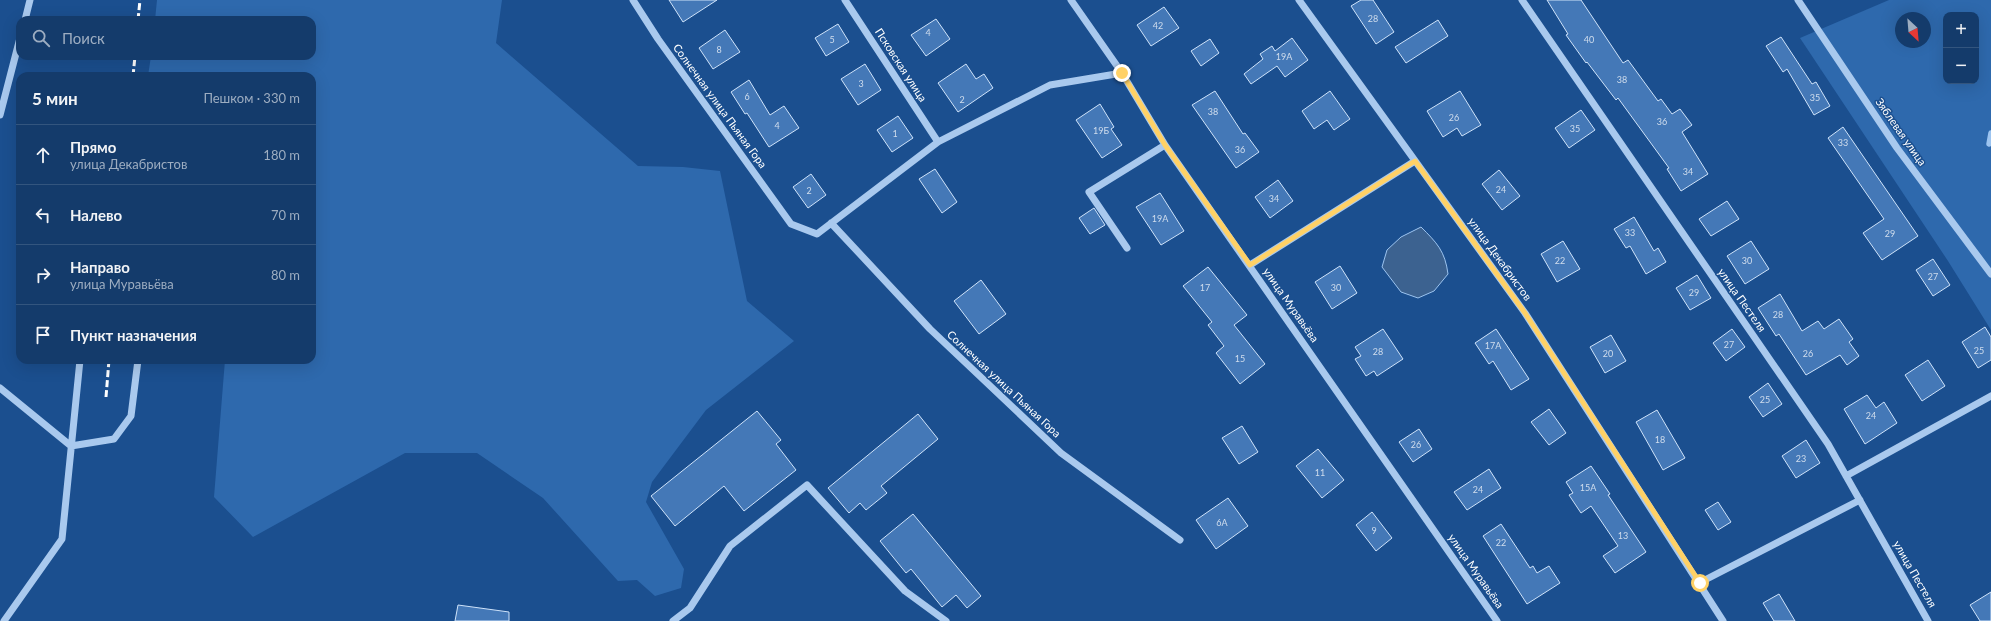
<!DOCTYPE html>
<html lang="ru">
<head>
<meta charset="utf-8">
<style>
  :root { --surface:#143b6b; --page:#1d4271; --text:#f1f3f6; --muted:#9dadc1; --line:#33557e }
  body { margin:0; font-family:Lato,sans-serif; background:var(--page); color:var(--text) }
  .controls { position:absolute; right:12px; top:12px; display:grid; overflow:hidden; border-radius:8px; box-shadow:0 4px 16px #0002 }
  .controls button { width:36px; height:36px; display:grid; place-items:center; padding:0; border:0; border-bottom:1px solid var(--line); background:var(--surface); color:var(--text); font:20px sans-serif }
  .compass { position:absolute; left:1895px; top:12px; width:36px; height:36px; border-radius:50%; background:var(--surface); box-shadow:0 4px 16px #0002; rotate:154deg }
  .stop { position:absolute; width:12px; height:12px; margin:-9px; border:3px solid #ffd166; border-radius:50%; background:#fff }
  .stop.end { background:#ffd166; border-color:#fff; box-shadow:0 1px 4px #0008 }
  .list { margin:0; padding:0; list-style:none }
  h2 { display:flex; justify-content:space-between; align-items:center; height:52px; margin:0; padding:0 16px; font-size:17px }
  h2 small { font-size:13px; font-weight:400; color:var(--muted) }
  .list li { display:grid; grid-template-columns:26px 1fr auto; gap:12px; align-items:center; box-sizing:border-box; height:60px; padding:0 16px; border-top:1px solid var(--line) }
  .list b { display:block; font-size:15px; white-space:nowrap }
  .list p { margin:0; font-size:13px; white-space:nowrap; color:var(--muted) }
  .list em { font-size:13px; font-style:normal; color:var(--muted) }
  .icon { flex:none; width:22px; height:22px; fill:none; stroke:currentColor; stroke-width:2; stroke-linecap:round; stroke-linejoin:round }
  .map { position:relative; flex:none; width:1991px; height:621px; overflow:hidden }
  .search { position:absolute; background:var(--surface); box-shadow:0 4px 16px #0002; left:16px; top:16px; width:300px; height:44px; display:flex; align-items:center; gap:10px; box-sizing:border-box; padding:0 14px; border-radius:12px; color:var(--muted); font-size:15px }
  .panel { position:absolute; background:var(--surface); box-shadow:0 4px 16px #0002; left:16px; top:72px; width:300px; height:292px; border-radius:12px }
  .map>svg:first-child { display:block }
</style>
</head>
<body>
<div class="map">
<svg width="1991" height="621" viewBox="0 0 1991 621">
  <rect width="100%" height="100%" fill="#1b4f8f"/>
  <path fill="#2e69ad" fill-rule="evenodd" d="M157,0H502L496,43L638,166L683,167L720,171L747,301L794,341L706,410L652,482L646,502L684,569L681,588L655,596L637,580L618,581L543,498L477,453H405L253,537L214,497L225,360H312V76H148L151,56H312V20H155Z
    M1889,0H1991V330L1948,261L1800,38ZM1946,15H1976V81H1946ZM1901,18H1925V42H1901Z"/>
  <path fill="#3c6290" stroke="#9cc4f0" d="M1421,227C1437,243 1445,251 1448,274L1434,291L1418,298L1401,292L1382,267L1387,250L1401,237Z"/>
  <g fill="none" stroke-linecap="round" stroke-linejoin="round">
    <path stroke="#9cc4f0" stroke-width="5.5" d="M1989,144L1991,133"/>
  </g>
  <path fill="#4478b7" stroke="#cfe3fa" d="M669,0H717L683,22Z
    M1361,0H1373L1394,32L1376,44L1351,6Z
    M1547,0H1581L1623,63L1628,60L1658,101L1661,99L1672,114L1680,109L1692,125L1682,132L1708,174L1681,191L1667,169L1669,168L1618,98L1616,100L1587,62L1586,63L1566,35L1568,34Z
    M1164,7L1179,28L1151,46L1137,25Z
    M936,19L950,39L926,56L911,35Z
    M1438,20L1448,36L1406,63L1395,47Z
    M838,24L849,42L826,56L815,38Z
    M725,30L740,52L713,69L699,48Z
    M1781,37L1812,84L1816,82L1830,106L1814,115L1787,69L1783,72L1766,46Z
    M1292,38L1308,60L1285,77L1277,66L1251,84L1244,74L1263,59L1260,54L1272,46L1275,51Z
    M1210,39L1219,53L1201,66L1191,51Z
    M865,64L881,90L858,105L841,79Z
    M966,64L976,79L984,74L993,88L958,112L938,83Z
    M749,80L770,115L784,106L799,128L769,147L747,113L745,114L731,92Z
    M1215,91L1243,134L1245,133L1259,152L1236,168L1192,105Z
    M1330,91L1350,119L1334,130L1327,120L1314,129L1302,111Z
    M1460,91L1481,125L1462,136L1457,128L1443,137L1427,111Z
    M1100,104L1114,127L1111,129L1122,145L1102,158L1076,120Z
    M1581,110L1595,130L1569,148L1555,128Z
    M898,116L913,138L892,152L877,130Z
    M1843,127L1918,236L1882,260L1863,233L1884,219L1828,138Z
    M935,169L957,202L942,213L919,179Z
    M1499,170L1520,196L1502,210L1482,184Z
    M811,174L826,195L808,208L793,187Z
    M1278,180L1293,201L1270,218L1255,197Z
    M1160,193L1184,231L1161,245L1136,207Z
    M1727,201L1739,219L1711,236L1699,219Z
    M1094,208L1105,225L1090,234L1079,218Z
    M1634,217L1654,251L1658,248L1666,262L1646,274L1630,246L1626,248L1614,229Z
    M1563,241L1580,269L1557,282L1541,254Z
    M1751,241L1769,269L1745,284L1727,256Z
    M1933,259L1950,285L1933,296L1916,270Z
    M1340,266L1357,293L1332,309L1315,282Z
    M1208,267L1247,315L1234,325L1265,364L1240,384L1216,353L1224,346L1208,325L1212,322L1183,286Z
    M1697,275L1711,298L1690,310L1676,288Z
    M981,280L1006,314L979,334L954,301Z
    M1780,294L1802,331L1818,321L1824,329L1839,319L1853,339L1849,342L1859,356L1847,365L1840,355L1806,375L1779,334L1776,336L1758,308Z
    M1985,327L1991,337V360L1978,368L1962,342Z
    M1383,329L1403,359L1377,376L1374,371L1366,376L1355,359L1361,356L1355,347Z
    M1496,329L1529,379L1511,390L1493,361L1489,364L1475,343Z
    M1732,329L1745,347L1726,361L1713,343Z
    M1611,335L1626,361L1605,373L1590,347Z
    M1928,360L1945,386L1922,401L1905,375Z
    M1768,383L1782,404L1763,417L1749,397Z
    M1867,395L1876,408L1884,402L1897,423L1865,444L1844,409Z
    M1549,409L1566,433L1549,445L1531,422Z
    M1657,410L1685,458L1663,470L1636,422Z
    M757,411L781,440L776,444L796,470L744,511L724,486L675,526L651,496Z
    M918,414L938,439L881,486L887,493L866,510L860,503L849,513L828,488Z
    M1242,426L1258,452L1239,464L1222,438Z
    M1419,429L1432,449L1413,462L1399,442Z
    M1806,440L1820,463L1796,478L1782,456Z
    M1318,449L1344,480L1322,498L1296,466Z
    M1591,466L1610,494L1608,495L1646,552L1615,573L1603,556L1618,546L1591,506L1581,513L1569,495L1573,493L1566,482Z
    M1489,469L1501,488L1467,510L1454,492Z
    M1228,498L1248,526L1216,549L1196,520Z
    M1718,502L1731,522L1718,530L1705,510Z
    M1372,512L1392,538L1376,551L1356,525Z
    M913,514L981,596L967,608L956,595L942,607L911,569L906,573L880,541Z
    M1501,524L1530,568L1533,566L1537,573L1549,566L1560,583L1527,604L1483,536Z
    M1991,592V621H1980L1970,605Z
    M1779,594L1795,621H1774L1763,603Z
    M458,605L509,612V621H455Z"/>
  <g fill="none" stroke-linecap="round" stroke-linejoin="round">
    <path stroke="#a9c9ee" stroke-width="7" d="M633,0L658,39L791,224L817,234L938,142L1050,85L1122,73
      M845,0L938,142
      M1071,0L1122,73L1165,145L1497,621
      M1299,0L1525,313L1723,621
      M1522,0L1828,444L1928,621
      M1798,0L1897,148L1991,274
      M25,20L30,0
      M0,115L20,38
      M831,223L930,329L1061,453L1180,540
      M1127,248L1089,192L1165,145
      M1250,265L1415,161
      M0,388L71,446L114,439L131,416L138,360
      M1846,476L1991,396
      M1699,583L1860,500
      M4,621L62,539L80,360
      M673,621L690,608L730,546L807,485L905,591L946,621"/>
    <path stroke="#fff" stroke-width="3" stroke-dasharray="7 3" stroke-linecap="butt" d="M138,20L140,0
      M133,76L135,56
      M106,397L109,360"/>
  </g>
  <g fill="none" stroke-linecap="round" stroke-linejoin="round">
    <path stroke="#ffd166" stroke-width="5" d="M1122,73L1165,145L1250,265L1415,161L1525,313L1700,583"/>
  </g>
  <g text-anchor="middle" stroke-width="3" stroke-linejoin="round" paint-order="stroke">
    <g font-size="9" fill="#d0dded">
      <text x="1373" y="22">28</text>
      <text x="1158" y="29">42</text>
      <text x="928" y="36">4</text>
      <text x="832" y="43">5</text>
      <text x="1589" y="43">40</text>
      <text x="719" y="53">8</text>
      <text x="1284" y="60">19А</text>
      <text x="1622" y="83">38</text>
      <text x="861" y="87">3</text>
      <text x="747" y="100">6</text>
      <text x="1815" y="101">35</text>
      <text x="962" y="103">2</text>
      <text x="1213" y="115">38</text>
      <text x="1454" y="121">26</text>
      <text x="1662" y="125">36</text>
      <text x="777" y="129">4</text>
      <text x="1575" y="132">35</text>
      <text x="1101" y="134">19Б</text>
      <text x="895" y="137">1</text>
      <text x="1843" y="146">33</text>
      <text x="1240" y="153">36</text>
      <text x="1688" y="175">34</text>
      <text x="1501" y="193">24</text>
      <text x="809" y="194">2</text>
      <text x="1274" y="202">34</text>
      <text x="1160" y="222">19А</text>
      <text x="1630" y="236">33</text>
      <text x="1890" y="237">29</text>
      <text x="1560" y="264">22</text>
      <text x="1747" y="264">30</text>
      <text x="1933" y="280">27</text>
      <text x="1205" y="291">17</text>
      <text x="1336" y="291">30</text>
      <text x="1694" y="296">29</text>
      <text x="1778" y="318">28</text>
      <text x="1729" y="348">27</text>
      <text x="1493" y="349">17А</text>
      <text x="1979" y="354">25</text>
      <text x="1378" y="355">28</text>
      <text x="1608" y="357">20</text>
      <text x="1808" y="357">26</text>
      <text x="1240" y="362">15</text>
      <text x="1765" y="403">25</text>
      <text x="1871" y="419">24</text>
      <text x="1660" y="443">18</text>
      <text x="1416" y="448">26</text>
      <text x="1801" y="462">23</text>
      <text x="1320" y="476">11</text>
      <text x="1588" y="491">15А</text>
      <text x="1478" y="493">24</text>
      <text x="1222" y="526">6А</text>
      <text x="1374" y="534">9</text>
      <text x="1623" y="539">13</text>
      <text x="1501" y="546">22</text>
    </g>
    <g font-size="11" fill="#fff" stroke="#1b4f8f">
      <text transform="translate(901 65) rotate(57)" y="4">Псковская улица</text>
      <text transform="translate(720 106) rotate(54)" y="4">Солнечная улица Пьяная Гора</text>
      <text transform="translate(1901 132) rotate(55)" y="4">Зяблевая улица</text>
      <text transform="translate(1500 259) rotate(54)" y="4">улица Декабристов</text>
      <text transform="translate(1742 300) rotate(55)" y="4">улица Пестеля</text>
      <text transform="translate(1291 305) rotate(55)" y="4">улица Муравьёва</text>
      <text transform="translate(1004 384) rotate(43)" y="4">Солнечная улица Пьяная Гора</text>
      <text transform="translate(1476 571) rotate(55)" y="4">улица Муравьёва</text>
      <text transform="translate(1915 574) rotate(60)" y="4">улица Пестеля</text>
    </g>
  </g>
</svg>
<div class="controls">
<button>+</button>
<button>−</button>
</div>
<svg class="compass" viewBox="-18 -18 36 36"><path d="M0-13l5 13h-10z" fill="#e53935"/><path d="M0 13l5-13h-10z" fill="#9dadc1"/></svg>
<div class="stop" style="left:1700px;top:583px"></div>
<div class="stop end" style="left:1122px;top:73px"></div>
<div class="search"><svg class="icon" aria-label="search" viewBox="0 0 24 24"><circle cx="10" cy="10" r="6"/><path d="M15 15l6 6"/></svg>Поиск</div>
<section class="panel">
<h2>5 мин<small>Пешком · 330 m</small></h2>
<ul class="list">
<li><svg class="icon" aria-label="ahead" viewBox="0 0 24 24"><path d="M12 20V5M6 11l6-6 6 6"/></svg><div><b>Прямо</b><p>улица Декабристов</p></div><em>180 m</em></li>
<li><svg class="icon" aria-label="left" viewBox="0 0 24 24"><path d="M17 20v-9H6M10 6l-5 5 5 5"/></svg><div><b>Налево</b></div><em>70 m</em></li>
<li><svg class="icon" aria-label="right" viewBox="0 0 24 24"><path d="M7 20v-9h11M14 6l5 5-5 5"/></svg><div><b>Направо</b><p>улица Муравьёва</p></div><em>80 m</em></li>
<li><svg class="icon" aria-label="arrive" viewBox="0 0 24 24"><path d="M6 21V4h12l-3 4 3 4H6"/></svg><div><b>Пункт назначения</b></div></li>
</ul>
</section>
</div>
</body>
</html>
